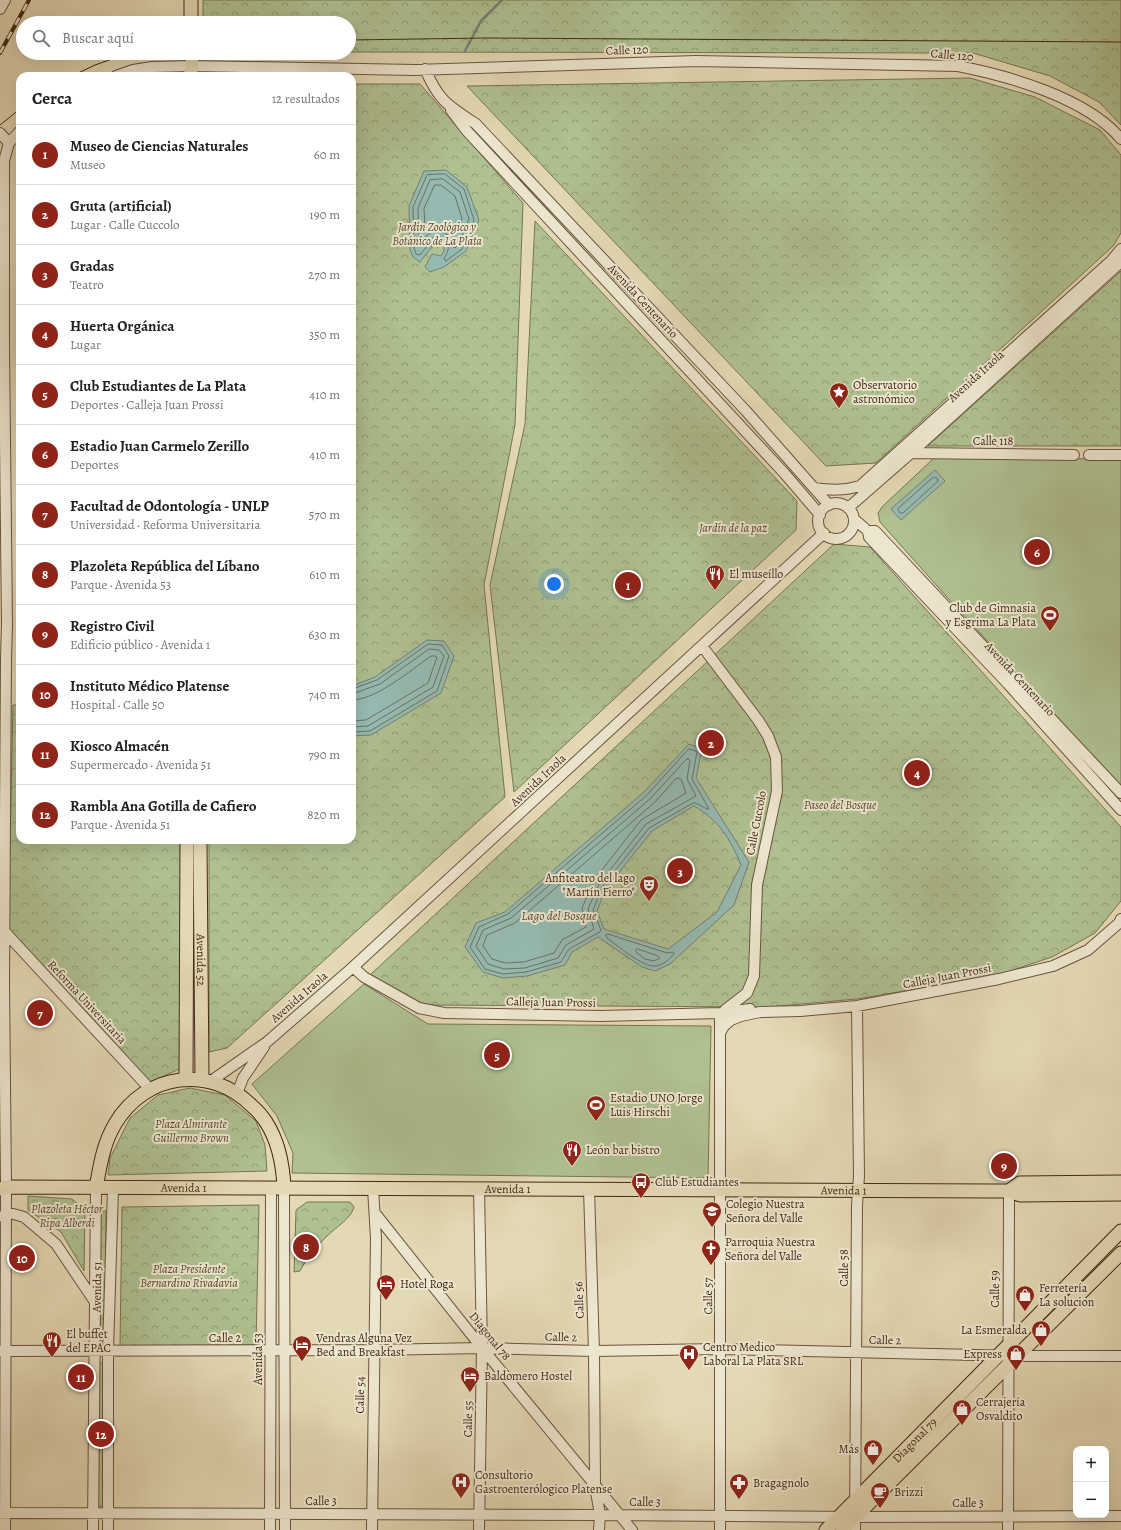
<!DOCTYPE html>
<html lang="es">
<head>
<meta charset="utf-8">
<style>
  :root { --surface:#fff; --page:#f6f6f6; --text:#202124; --muted:#757577; --line:#e0e0e0; --accent:#8f2418 }
  body { margin:0; font-family:Alegreya,serif; background:var(--page); color:var(--text) }
  .controls { position:absolute; right:12px; bottom:12px; display:grid; overflow:hidden; border-radius:8px; box-shadow:0 4px 16px #0002 }
  .controls button { width:36px; height:36px; display:grid; place-items:center; padding:0; border:0; border-bottom:1px solid var(--line); background:var(--surface); color:var(--text); font:20px sans-serif }
  .you { position:absolute; left:554px; top:584px; width:14px; height:14px; margin:-10px; border:3px solid #fff; border-radius:50%; background:#1a73e8; box-shadow:0 0 0 6px #1a73e833 }
  .badge { display:grid; place-items:center; width:26px; height:26px; border-radius:50%; background:var(--accent); color:#fff; font-size:13px; font-weight:700 }
  .pin { position:absolute; translate:-50% -50%; border:2px solid #fff; box-shadow:0 1px 4px #0006 }
  .list { margin:0; padding:0; list-style:none }
  h2 { display:flex; justify-content:space-between; align-items:center; height:52px; margin:0; padding:0 16px; font-size:17px }
  h2 small { font-size:13px; font-weight:400; color:var(--muted) }
  .list li { display:grid; grid-template-columns:26px 1fr auto; gap:12px; align-items:center; box-sizing:border-box; height:60px; padding:0 16px; border-top:1px solid var(--line) }
  .list b { display:block; font-size:15px; white-space:nowrap }
  .list p { margin:0; font-size:13px; white-space:nowrap; color:var(--muted) }
  .list em { font-size:13px; font-style:normal; color:var(--muted) }
  .icon { flex:none; width:22px; height:22px; fill:none; stroke:currentColor; stroke-width:2; stroke-linecap:round; stroke-linejoin:round }
  .map { position:relative; flex:none; width:1121px; height:1530px; overflow:hidden }
  .search { position:absolute; background:var(--surface); box-shadow:0 4px 16px #0002; left:16px; top:16px; width:340px; height:44px; display:flex; align-items:center; gap:10px; box-sizing:border-box; padding:0 14px; border-radius:22px; color:var(--muted); font-size:15px }
  .panel { position:absolute; background:var(--surface); box-shadow:0 4px 16px #0002; left:16px; top:72px; width:340px; height:772px; border-radius:12px }
  .map>svg:first-child { display:block }
</style>
</head>
<body>
<div class="map">
<svg width="1121" height="1530" viewBox="0 0 1121 1530">
  <defs>
    <pattern id="park-crowns" width="20" height="18" patternUnits="userSpaceOnUse"><rect width="20" height="18" fill="#afc091"/><path d="M2 6a3 3 0 1 1 6 0M12 15a3 3 0 1 1 6 0" fill="none" stroke="#909c75"/></pattern>
  </defs>
  <rect width="100%" height="100%" fill="#e4d9b5"/>
  <filter id="stains"><feTurbulence type="fractalNoise" baseFrequency=".005" numOctaves="4"/><feColorMatrix values="0 0 0 0 .2 0 0 0 0 .09 0 0 0 0 .02 0 0 0 .5 -.17"/></filter>
  <radialGradient id="worn" r=".72"><stop offset=".6" stop-color="#630" stop-opacity="0"/><stop offset="1" stop-color="#630" stop-opacity=".3"/></radialGradient>
  <path fill="#afc091" stroke="#787453" d="M934,458L1121,459V786L946,596L880,522L878,513L883,506Z
    M364,984L428,1024L711,1026L708,1178L292,1173L293,1153L277,1116L252,1084Z"/>
  <path fill="url(#park-crowns)" stroke="#787453" d="M203,0H1121V125L1099,102L1050,76L973,53L349,52V23H203Z
    M970,78L1035,97L1100,130L1121,155V233L1113,246L876,463L826,466L467,86Z
    M352,84H420L523,203L515,425L484,585L505,797L227,1048L209,1052V840H352Z
    M535,221L797,501L796,530L514,792L490,585L525,424Z
    M1121,271V446H928Z
    M834,544L870,547L1121,827V901L1095,933L1052,957L998,975L857,999L768,1007L421,1005L370,975Z
    M13,705H20V840H183L184,1067L150,1082L8,931Z
    M190,1088L225,1095L256,1121L265,1145L267,1171L108,1175L110,1158L130,1118L158,1095Z
    M28,1196L72,1199L85,1210L84,1271L61,1232L28,1210Z
    M307,1202H350L354,1207C351,1219 336,1227 327,1236C316,1247 307,1258 300,1271L294,1272L296,1210Z
    M259,1205L256,1345L120,1346L122,1207Z
    M100,1211H106L105,1346H100Z
    M99,1363H104L103,1506H98Z"/>
  <path fill="#95bab1" stroke="#748073" fill-rule="evenodd" d="M446,170L467,187L479,220L466,251L444,267L430,272L425,267L432,254L441,256L444,251V243L438,240L432,242L431,248L420,262L413,257L410,250L409,206L424,171Z
    M935,470L945,481L901,520L891,509Z
    M427,640L444,641L454,656L441,693L371,735L352,736V686L375,677Z
    M689,744L702,749L696,778L749,862L734,905L670,964L655,971L642,967L598,937L572,952L565,965L527,976L503,978L483,972L465,947L476,923L505,912L644,792ZM694,806C720,821 730,839 741,865L717,912L668,949L604,929L597,911L606,889L652,831Z"/>
  <g fill="none" stroke-linecap="round" stroke-linejoin="round">
    <path stroke="#6c7163" stroke-width="1" d="M445,174L464,189L474,220L462,249L446,261L444,259C450,248 451,242 439,236L430,239L427,246L420,255L416,254L414,248L413,207L427,175Z
      M443,179L460,192L469,219L458,245L455,248L453,247C453,237 448,234 440,231C430,231 425,235 422,244L419,243L418,208L430,180Z
      M435,185H441L455,196L462,219L456,233L441,225L427,228L425,227L424,209Z
      M934,477L938,479V481L903,513H900L898,509Z
      M352,689L377,680L428,644L442,645L449,656L437,691L370,731L352,732
      M352,694L380,684L429,649L439,650L444,656L433,687L368,726L352,727
      M352,700C376,700 411,670 431,656H435L437,657L428,683L366,720L352,721
      M689,749L696,751L697,752L692,779L709,809H707L696,803H693L649,828L602,887L593,910L601,930L600,932L596,934L569,949L561,962L526,972L503,974L485,969L470,947L479,927L508,914L647,795Z
      M687,759H689L690,761L687,779L696,796L646,824L599,884L588,909L594,929L566,945L558,958L525,968L504,969L488,964L476,946L483,930L511,918L650,799Z
      M677,778L681,779L686,793L641,820L594,880L582,908L586,927L562,940L554,953L524,962L505,963L492,959L483,946L487,935L515,923L654,803Z
      M608,934L667,953L673,952L674,954C670,959 663,965 656,966C643,968 617,945 607,938L606,935Z
      M638,949L658,956L660,958L654,961L645,959L636,952V950Z"/>
    <path stroke="#748073" stroke-width="2.5" d="M465,51L481,21L502,0
      M702,749L721,735"/>
    <g stroke="#6a543d" stroke-width="12">
      <path id="minor" d="M0,9L5,0
        M425,69C439,101 447,105 476,124L746,411L829,505
        M116,76L133,70L152,67L192,66L415,70L696,61L958,66C1009,76 1087,98 1121,139
        M451,110L466,130L785,474L820,515
        M0,133L9,143
        M911,453L1074,455
        M1089,455H1121
        M814,488C830,490 844,491 860,486L1111,261L1121,249
        M818 521a18 18 0 1 1 36 0a18 18 0 1 1-36 0Z
        M848,508L911,453L1121,262
        M854,519L868,531L869,537L1008,684L1121,810
        M868,531H875L1121,793
        M702,646L758,720L768,736L776,757L777,791L757,885L754,976L747,993L725,1010
        M5,932L150,1089
        M353,967L364,977L419,1008L444,1013L601,1016L720,1013L750,1009
        M720,1013V1530
        M720,1033L724,1026L731,1020L741,1016L760,1012L800,1011L857,1006L999,979L1053,966L1088,950L1119,923L1121,919
        M211,1081L267,1042L353,967L824,533
        M237,1094L243,1078L264,1047
        M284,1188L285,1530
        M589,1189L594,1351L595,1486L600,1515L599,1530
        M375,1213L482,1348L632,1530
        M3,1217L6,1212L24,1217L56,1244L95,1302
        M0,1351L374,1350L482,1348L594,1351L721,1349L1018,1356H1121
        M0,1513L600,1515L855,1517L1121,1516
        M5,1530L6,1187L4,981L6,660L7,624L4,347V161L9,143L20,131
        M93,1530L96,1188
        M108,1530V1351L113,1188
        M270,1530L271,1188
        M372,1530L376,1239L373,1188
        M479,1530L482,1348L479,1188
        M855,1530L857,1206L859,1176L857,1006
        M1008,1530L1009,1191"/>
    </g>
    <g stroke="#422815" stroke-width="15">
      <g id="major">
        <path d="M191,23V0"/>
        <path d="M190,76L192,66V53"/>
        <path id="s1" d="M200,840L202,1080"/>
        <path d="M186,1079L187,840"/>
        <path d="M96,1188C100,1166 103,1144 115,1124C145,1073 210,1064 252,1106C257,1110 262,1116 266,1122C279,1142 283,1164 284,1188"/>
        <path id="s2" d="M0,1189L6,1187L994,1191H1009L1020,1195L1121,1194"/>
        <path d="M1009,1191L1020,1183L1121,1182"/>
        <path id="s3" d="M826,1530L1121,1231"/>
        <path d="M842,1530L1121,1253"/>
      </g>
    </g>
    <use href="#minor" stroke="#ede6cf" stroke-width="10"/>
    <use href="#major" stroke="#e4d9b5" stroke-width="13"/>
    <path stroke="#422815" stroke-width="1" d="M349,40L485,38L1121,42
      M72,76L95,65L129,53
      M0,125L20,109"/>
    <g stroke="#422815" stroke-width="4">
      <path id="rail" d="M0,53L29,0"/>
    </g>
    <use href="#rail" stroke="#ede6cf" stroke-width="2.5" stroke-dasharray="8" stroke-linecap="butt"/>
  </g>
  <defs>
    <g id="sight-pin" transform="scale(1)"><path d="M0 17L-7.5 6A9.5 9.5 0 1 1 7.5 6Z" fill="#8f2418" stroke="#ede6cf"/><path d="M0-6L1.8-2.2L6-1.7L2.9 1.2L3.7 5.4L0 3.3L-3.7 5.4L-2.9 1.2L-6-1.7L-1.8-2.2Z" fill="#fff"/></g>
    <g id="restaurant-pin" transform="scale(1)"><path d="M0 17L-7.5 6A9.5 9.5 0 1 1 7.5 6Z" fill="#8f2418" stroke="#ede6cf"/><path d="M-5-6h1v4h1v-4h1v4h1v-4h1v5L-1.5 .5V6h-2V.5L-5-1ZM5-6V6H3V1.5H1.5Q1.5-4 5-6Z" fill="#fff"/></g>
    <g id="stadium-pin" transform="scale(1)"><path d="M0 17L-7.5 6A9.5 9.5 0 1 1 7.5 6Z" fill="#8f2418" stroke="#ede6cf"/><path d="M0-5a6.5 5 0 1 0 0 10a6.5 5 0 1 0 0-10ZM-3.5-1.8h7v3.6h-7Z" fill="#fff"/></g>
    <g id="theatre-pin" transform="scale(1)"><path d="M0 17L-7.5 6A9.5 9.5 0 1 1 7.5 6Z" fill="#8f2418" stroke="#ede6cf"/><path d="M-5-5.5Q0-4 5-5.5V0Q5 5 0 6Q-5 5-5 0ZM-3.3-2.5H-1v1.5H-3.3ZM1-2.5H3.3v1.5H1ZM-2.8 1Q0 5.5 2.8 1Z" fill="#fff"/></g>
    <g id="bus-pin" transform="scale(1)"><path d="M0 17L-7.5 6A9.5 9.5 0 1 1 7.5 6Z" fill="#8f2418" stroke="#ede6cf"/><path d="M-5-6H5V4H4V6H2V4H-2V6H-4V4H-5ZM-3.5-4V0h7V-4ZM-3.5 1.2v1.5H-2V1.2ZM2 1.2v1.5H3.5V1.2Z" fill="#fff"/></g>
    <g id="school-pin" transform="scale(1)"><path d="M0 17L-7.5 6A9.5 9.5 0 1 1 7.5 6Z" fill="#8f2418" stroke="#ede6cf"/><path d="M0-5L7-2L0 1L-7-2ZM-4 1L0 2.5L4 1V4Q0 6-4 4Z" fill="#fff"/></g>
    <g id="church-pin" transform="scale(1)"><path d="M0 17L-7.5 6A9.5 9.5 0 1 1 7.5 6Z" fill="#8f2418" stroke="#ede6cf"/><path d="M-1.2-6h2.4v3.5h3.3v2.4h-3.3V6h-2.4V-.1h-3.3v-2.4h3.3Z" fill="#fff"/></g>
    <g id="hotel-pin" transform="scale(1)"><path d="M0 17L-7.5 6A9.5 9.5 0 1 1 7.5 6Z" fill="#8f2418" stroke="#ede6cf"/><path d="M-6-4.5h1.5V1H6V5H4.5V3h-9V5H-6ZM-4 0a1.8 1.8 0 1 1 3.6 0ZM.5 0V-2.5h3Q6-2.5 6 0Z" fill="#fff"/></g>
    <g id="shop-pin" transform="scale(1)"><path d="M0 17L-7.5 6A9.5 9.5 0 1 1 7.5 6Z" fill="#8f2418" stroke="#ede6cf"/><path d="M-5-2.5h2.3a2.7 3.5 0 0 1 5.4 0H5L5.5 6h-11ZM-1.5-2.5h3a1.5 2.3 0 0 0-3 0Z" fill="#fff"/></g>
    <g id="hospital-pin" transform="scale(1)"><path d="M0 17L-7.5 6A9.5 9.5 0 1 1 7.5 6Z" fill="#8f2418" stroke="#ede6cf"/><path d="M-5-5h3v3.5h4V-5h3V5h-3V1.5h-4V5h-3Z" fill="#fff"/></g>
    <g id="pharmacy-pin" transform="scale(1)"><path d="M0 17L-7.5 6A9.5 9.5 0 1 1 7.5 6Z" fill="#8f2418" stroke="#ede6cf"/><path d="M-2-6h4v4h4v4h-4v4h-4v-4h-4v-4h4Z" fill="#fff"/></g>
    <g id="cafe-pin" transform="scale(1)"><path d="M0 17L-7.5 6A9.5 9.5 0 1 1 7.5 6Z" fill="#8f2418" stroke="#ede6cf"/><path d="M-5.5-4.5H6V0H3Q3 3.5 0 3.5H-2.5Q-5.5 3.5-5.5 0ZM3-3.2v2h1.7v-2ZM-6 4.5H4V6H-6Z" fill="#fff"/></g>
  </defs>
  <g fill-rule="evenodd">
    <use href="#sight-pin" x="839" y="392"/>
    <use href="#restaurant-pin" x="715" y="574"/>
    <use href="#stadium-pin" x="1050" y="615"/>
    <use href="#theatre-pin" x="649" y="885"/>
    <use href="#stadium-pin" x="596" y="1105"/>
    <use href="#restaurant-pin" x="572" y="1150"/>
    <use href="#bus-pin" x="641" y="1182"/>
    <use href="#school-pin" x="712" y="1211"/>
    <use href="#church-pin" x="711" y="1249"/>
    <use href="#hotel-pin" x="386" y="1284"/>
    <use href="#shop-pin" x="1025" y="1295"/>
    <use href="#shop-pin" x="1041" y="1330"/>
    <use href="#restaurant-pin" x="52" y="1341"/>
    <use href="#hotel-pin" x="302" y="1345"/>
    <use href="#hospital-pin" x="689" y="1354"/>
    <use href="#shop-pin" x="1016" y="1354"/>
    <use href="#hotel-pin" x="470" y="1376"/>
    <use href="#shop-pin" x="962" y="1409"/>
    <use href="#shop-pin" x="873" y="1449"/>
    <use href="#hospital-pin" x="461" y="1482"/>
    <use href="#pharmacy-pin" x="739" y="1483"/>
    <use href="#cafe-pin" x="880" y="1492"/>
  </g>
  <g text-anchor="middle" stroke-width="4" stroke-linejoin="round" paint-order="stroke">
    <g font-size="12" fill="#422815" stroke="#ede6cf">
      <text transform="translate(627 50) rotate(-2)" y="4">Calle 120</text>
      <text transform="translate(952 55) rotate(5)" y="4">Calle 120</text>
      <text transform="translate(643 301) rotate(47)" y="4">Avenida Centenario</text>
      <text transform="translate(976 376) rotate(-42)" y="4">Avenida Iraola</text>
      <text x="993" y="445">Calle 118</text>
      <text transform="translate(1020 679) rotate(47)" y="4">Avenida Centenario</text>
      <text transform="translate(538 780) rotate(-43)" y="4">Avenida Iraola</text>
      <text transform="translate(756 823) rotate(-79)" y="4">Calle Cuccolo</text>
      <text dy="4" stroke="none"><textPath href="#s1" startOffset="120">Avenida 52</textPath></text>
      <text transform="translate(947 976) rotate(-11)" y="4">Calleja Juan Prossi</text>
      <text transform="translate(299 997) rotate(-41)" y="4">Avenida Iraola</text>
      <text transform="translate(87 1002) rotate(47)" y="4">Reforma Universitaria</text>
      <text transform="translate(551 1002) rotate(1)" y="4">Calleja Juan Prossi</text>
      <text dy="4" stroke="none"><textPath href="#s2" startOffset="184">Avenida 1</textPath></text>
      <text dy="4" stroke="none"><textPath href="#s2" startOffset="508">Avenida 1</textPath></text>
      <text dy="4" stroke="none"><textPath href="#s2" startOffset="844">Avenida 1</textPath></text>
      <text transform="translate(844 1268) rotate(-90)" y="4">Calle 58</text>
      <text transform="translate(97 1287) rotate(-89)" y="4">Avenida 51</text>
      <text transform="translate(995 1289) rotate(-90)" y="4">Calle 59</text>
      <text transform="translate(708 1296) rotate(-91)" y="4">Calle 57</text>
      <text transform="translate(579 1300) rotate(-92)" y="4">Calle 56</text>
      <text transform="translate(490 1336) rotate(51)" y="4">Diagonal 78</text>
      <text transform="translate(561 1337) rotate(2)" y="4">Calle 2</text>
      <text x="225" y="1342">Calle 2</text>
      <text transform="translate(885 1340) rotate(1)" y="4">Calle 2</text>
      <text transform="translate(258 1359) rotate(-90)" y="4">Avenida 53</text>
      <text transform="translate(360 1395) rotate(-89)" y="4">Calle 54</text>
      <text transform="translate(468 1419) rotate(-89)" y="4">Calle 55</text>
      <text dy="4" stroke="none"><textPath href="#s3" startOffset="126">Diagonal 79</textPath></text>
      <text x="321" y="1505">Calle 3</text>
      <text x="645" y="1506">Calle 3</text>
      <text x="968" y="1507">Calle 3</text>
    </g>
    <g font-size="12" font-style="italic" fill="#58462e" stroke="#ede6cf">
      <text x="437" y="231">Jardín Zoológico y<tspan x="437" dy="14">Botánico de La Plata</tspan></text>
      <text x="733" y="532">Jardín de la paz</text>
      <text x="840" y="809">Paseo del Bosque</text>
      <text x="191" y="1128">Plaza Almirante<tspan x="191" dy="14">Guillermo Brown</tspan></text>
      <text x="67" y="1213">Plazoleta Héctor<tspan x="67" dy="14">Ripa Alberdi</tspan></text>
      <text x="189" y="1273">Plaza Presidente<tspan x="189" dy="14">Bernardino Rivadavia</tspan></text>
    </g>
    <g font-size="12" fill="#422815" stroke="#ede6cf" text-anchor="start">
      <text x="853" y="389">Observatorio<tspan x="853" dy="14">astronómico</tspan></text>
      <text x="729" y="578">El museíllo</text>
      <text x="1036" y="612" text-anchor="end">Club de Gimnasia<tspan x="1036" dy="14">y Esgrima La Plata</tspan></text>
      <text x="635" y="882" text-anchor="end">Anfiteatro del lago<tspan x="635" dy="14">"Martín Fierro"</tspan></text>
      <text x="610" y="1102">Estadio UNO Jorge<tspan x="610" dy="14">Luis Hirschi</tspan></text>
      <text x="586" y="1154">León bar bistro</text>
      <text x="655" y="1186">Club Estudiantes</text>
      <text x="726" y="1208">Colegio Nuestra<tspan x="726" dy="14">Señora del Valle</tspan></text>
      <text x="725" y="1246">Parroquia Nuestra<tspan x="725" dy="14">Señora del Valle</tspan></text>
      <text x="400" y="1288">Hotel Roga</text>
      <text x="1039" y="1292">Ferretería<tspan x="1039" dy="14">La solucion</tspan></text>
      <text x="1027" y="1334" text-anchor="end">La Esmeralda</text>
      <text x="66" y="1338">El buffet<tspan x="66" dy="14">del EPAC</tspan></text>
      <text x="316" y="1342">Vendras Alguna Vez<tspan x="316" dy="14">Bed and Breakfast</tspan></text>
      <text x="703" y="1351">Centro Medico<tspan x="703" dy="14">Laboral La Plata SRL</tspan></text>
      <text x="1002" y="1358" text-anchor="end">Express</text>
      <text x="484" y="1380">Baldomero Hostel</text>
      <text x="976" y="1406">Cerrajería<tspan x="976" dy="14">Osvaldito</tspan></text>
      <text x="859" y="1453" text-anchor="end">Más</text>
      <text x="475" y="1479">Consultorio<tspan x="475" dy="14">Gastroenterólogico Platense</tspan></text>
      <text x="753" y="1487">Bragagnolo</text>
      <text x="894" y="1496">Brizzi</text>
    </g>
    <g font-size="13" font-style="italic" fill="#574c3c" stroke="#ede6cf">
      <text x="559" y="920">Lago del Bosque</text>
    </g>
  </g>
  <rect width="100%" height="100%" filter="url(#stains)"/>
  <rect width="100%" height="100%" fill="url(#worn)"/>
</svg>
<div class="controls">
<button>+</button>
<button>−</button>
</div>
<div class="you"></div>
<div class="pin badge" style="left:628px;top:585px">1</div>
<div class="pin badge" style="left:711px;top:743px">2</div>
<div class="pin badge" style="left:680px;top:871px">3</div>
<div class="pin badge" style="left:917px;top:773px">4</div>
<div class="pin badge" style="left:497px;top:1055px">5</div>
<div class="pin badge" style="left:1037px;top:552px">6</div>
<div class="pin badge" style="left:40px;top:1013px">7</div>
<div class="pin badge" style="left:306px;top:1247px">8</div>
<div class="pin badge" style="left:1004px;top:1166px">9</div>
<div class="pin badge" style="left:22px;top:1258px">10</div>
<div class="pin badge" style="left:81px;top:1377px">11</div>
<div class="pin badge" style="left:101px;top:1434px">12</div>
<div class="search"><svg class="icon" aria-label="search" viewBox="0 0 24 24"><circle cx="10" cy="10" r="6"/><path d="M15 15l6 6"/></svg>Buscar aquí</div>
<section class="panel">
<h2>Cerca<small>12 resultados</small></h2>
<ul class="list">
<li><span class="badge">1</span><div><b>Museo de Ciencias Naturales</b><p>Museo</p></div><em>60 m</em></li>
<li><span class="badge">2</span><div><b>Gruta (artificial)</b><p>Lugar · Calle Cuccolo</p></div><em>190 m</em></li>
<li><span class="badge">3</span><div><b>Gradas</b><p>Teatro</p></div><em>270 m</em></li>
<li><span class="badge">4</span><div><b>Huerta Orgánica</b><p>Lugar</p></div><em>350 m</em></li>
<li><span class="badge">5</span><div><b>Club Estudiantes de La Plata</b><p>Deportes · Calleja Juan Prossi</p></div><em>410 m</em></li>
<li><span class="badge">6</span><div><b>Estadio Juan Carmelo Zerillo</b><p>Deportes</p></div><em>410 m</em></li>
<li><span class="badge">7</span><div><b>Facultad de Odontología - UNLP</b><p>Universidad · Reforma Universitaria</p></div><em>570 m</em></li>
<li><span class="badge">8</span><div><b>Plazoleta República del Líbano</b><p>Parque · Avenida 53</p></div><em>610 m</em></li>
<li><span class="badge">9</span><div><b>Registro Civil</b><p>Edificio público · Avenida 1</p></div><em>630 m</em></li>
<li><span class="badge">10</span><div><b>Instituto Médico Platense</b><p>Hospital · Calle 50</p></div><em>740 m</em></li>
<li><span class="badge">11</span><div><b>Kiosco Almacén</b><p>Supermercado · Avenida 51</p></div><em>790 m</em></li>
<li><span class="badge">12</span><div><b>Rambla Ana Gotilla de Cafiero</b><p>Parque · Avenida 51</p></div><em>820 m</em></li>
</ul>
</section>
</div>
</body>
</html>
